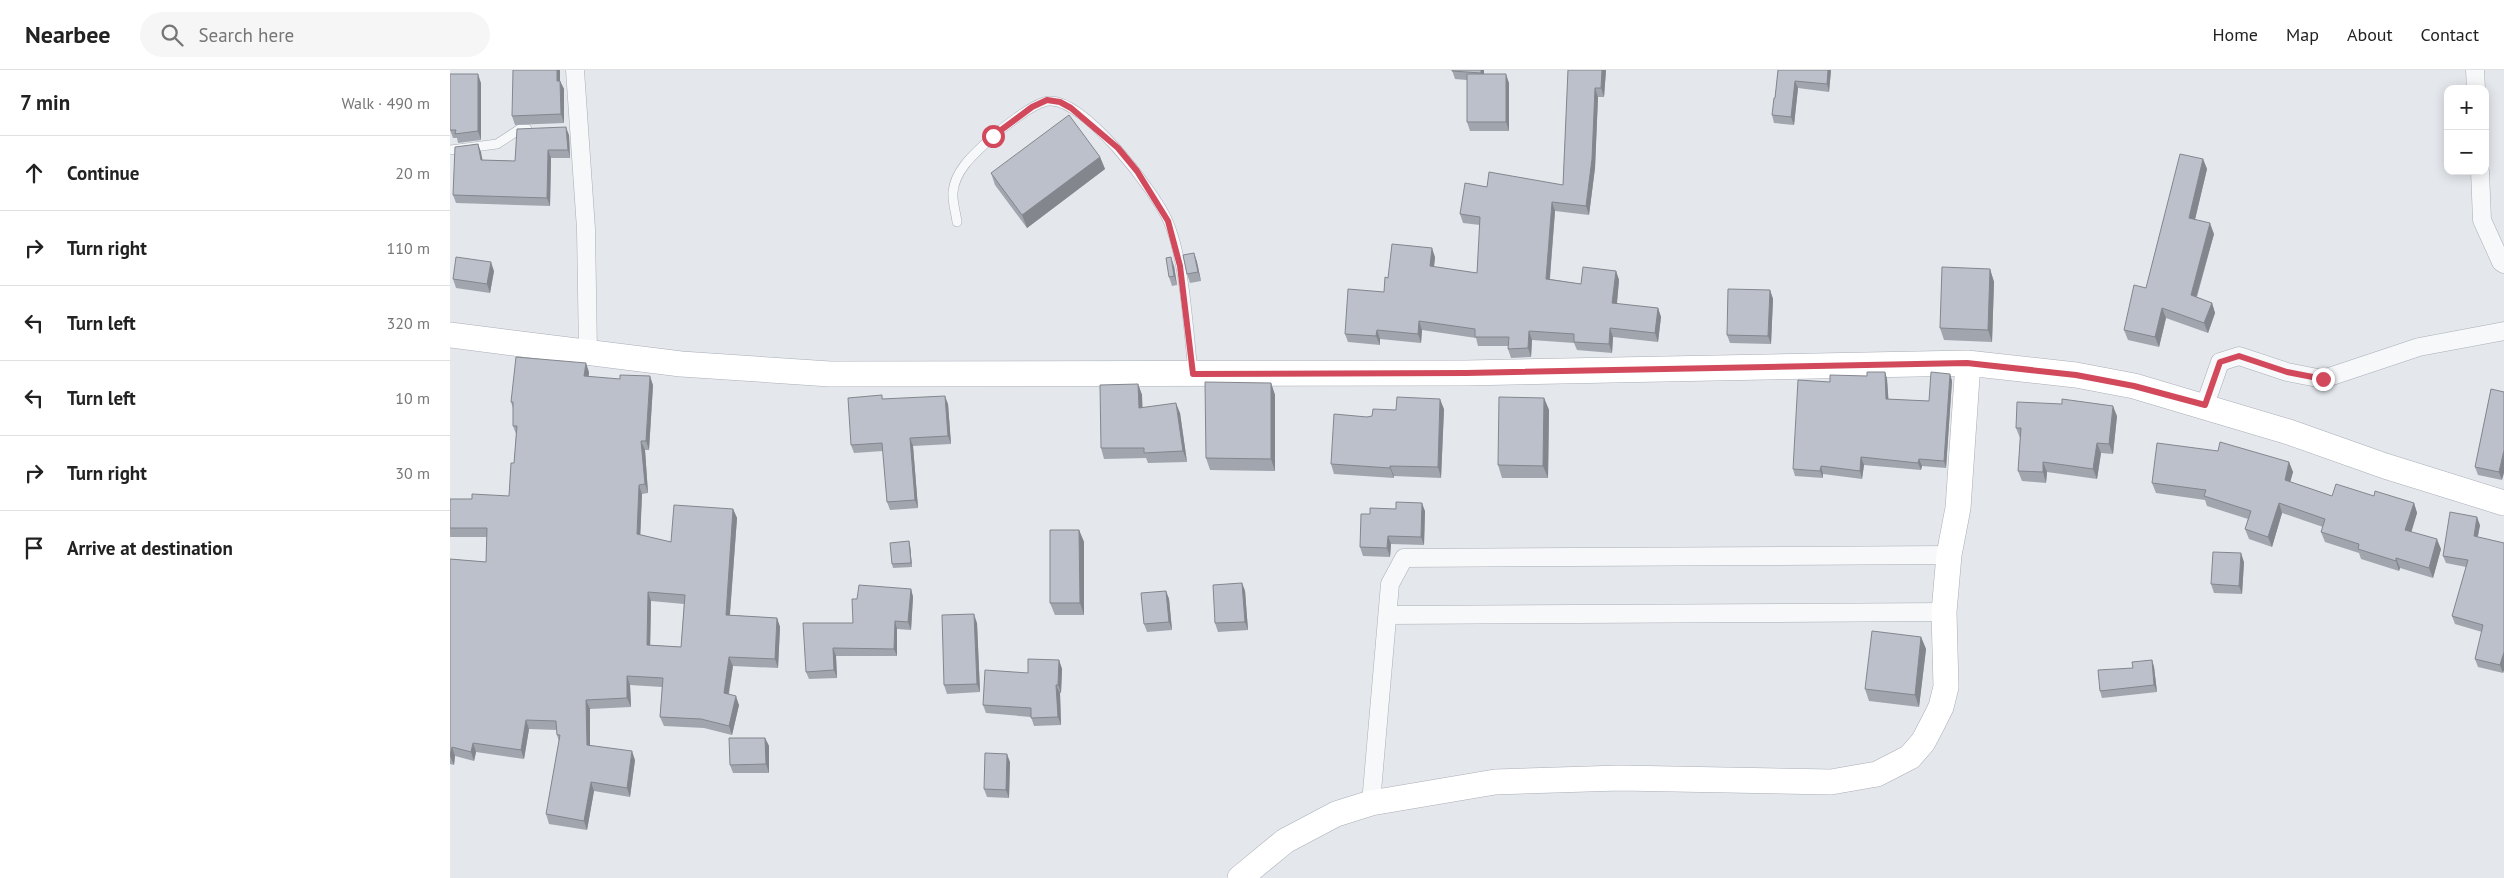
<!DOCTYPE html>
<html lang="en">
<head>
<meta charset="utf-8">
<style>
  :root { --surface:#fff; --page:#f6f6f6; --text:#222; --muted:#767676; --line:#e0e0e0 }
  body { margin:0; font-family:"PT Sans",sans-serif; background:var(--page); color:var(--text) }
  .controls { position:absolute; right:15px; top:15px; display:grid; overflow:hidden; border-radius:10px; box-shadow:0 2px 12px #0003 }
  .controls button { width:45px; height:45px; display:grid; place-items:center; padding:0; border:0; border-bottom:1px solid var(--line); background:var(--surface); color:var(--text); font:25px sans-serif }
  .stop { position:absolute; width:15px; height:15px; margin:-11px; border:4px solid #d1495b; border-radius:50%; background:#fff }
  .stop.end { background:#d1495b; border-color:#fff; box-shadow:0 1px 5px #0008 }
  .list { margin:0; padding:0; list-style:none }
  h2 { display:flex; justify-content:space-between; align-items:center; height:65px; margin:0; padding:0 20px; font-size:21px }
  h2 small { font-size:16px; font-weight:400; color:var(--muted) }
  .list li { display:grid; grid-template-columns:32px 1fr auto; gap:15px; align-items:center; box-sizing:border-box; height:75px; padding:0 20px; border-top:1px solid var(--line) }
  .list b { display:block; font-size:19px; white-space:nowrap }
  .list em { font-size:16px; font-style:normal; color:var(--muted) }
  .icon { flex:none; width:28px; height:28px; fill:none; stroke:currentColor; stroke-width:2; stroke-linecap:round; stroke-linejoin:round }
  .map { position:relative; flex:none; width:2054px; height:808px; overflow:hidden }
  header { display:flex; align-items:center; gap:30px; box-sizing:border-box; height:70px; padding:0 25px; background:var(--surface); border-bottom:1px solid var(--line) }
  header strong { font-size:24px }
  nav { display:flex; gap:28px; margin-inline-start:auto; font-size:18px }
  .search { width:350px; height:45px; background:var(--page); display:flex; align-items:center; gap:12px; box-sizing:border-box; padding:0 18px; border-radius:28px; color:var(--muted); font-size:19px }
  main { display:flex }
  aside { flex:1; background:var(--surface) }
  .map>svg:first-child { display:block }
</style>
</head>
<body>
<header>
<strong>Nearbee</strong>
<div class="search"><svg class="icon" aria-label="search" viewBox="0 0 24 24"><circle cx="10" cy="10" r="6"/><path d="M15 15l6 6"/></svg>Search here</div>
<nav><a>Home</a><a>Map</a><a>About</a><a>Contact</a></nav>
</header>
<main>
<aside>
<h2>7 min<small>Walk · 490 m</small></h2>
<ul class="list">
<li><svg class="icon" aria-label="ahead" viewBox="0 0 24 24"><path d="M12 20V5M6 11l6-6 6 6"/></svg><div><b>Continue</b></div><em>20 m</em></li>
<li><svg class="icon" aria-label="right" viewBox="0 0 24 24"><path d="M7 20v-9h11M14 6l5 5-5 5"/></svg><div><b>Turn right</b></div><em>110 m</em></li>
<li><svg class="icon" aria-label="left" viewBox="0 0 24 24"><path d="M17 20v-9H6M10 6l-5 5 5 5"/></svg><div><b>Turn left</b></div><em>320 m</em></li>
<li><svg class="icon" aria-label="left" viewBox="0 0 24 24"><path d="M17 20v-9H6M10 6l-5 5 5 5"/></svg><div><b>Turn left</b></div><em>10 m</em></li>
<li><svg class="icon" aria-label="right" viewBox="0 0 24 24"><path d="M7 20v-9h11M14 6l5 5-5 5"/></svg><div><b>Turn right</b></div><em>30 m</em></li>
<li><svg class="icon" aria-label="arrive" viewBox="0 0 24 24"><path d="M6 21V4h12l-3 4 3 4H6"/></svg><div><b>Arrive at destination</b></div></li>
</ul>
</aside>
<div class="map">
<svg width="2054" height="808" viewBox="0 0 2054 808">
  <rect width="100%" height="100%" fill="#e4e7ec"/>
  <g fill="none" stroke-linecap="round" stroke-linejoin="round">
    <g stroke="#a9aeb7" stroke-width="10">
      <path id="lane" d="M0,80L47,74L70,59H77
        M507,152C506,143 502,131 503,122C505,100 524,84 539,70C551,59 584,32 599,31C634,28 705,121 718,151C735,190 738,258 743,301"/>
    </g>
    <g stroke="#a9aeb7" stroke-width="19">
      <path id="street" d="M125,0L136,159L138,282
        M2025,0L2026,19
        M2030,101L2032,150L2051,192L2054,194
        M1755,335L1770,292L1789,286L1837,302L1873,309L1969,277L2054,261
        M938,545L1494,542
        M921,733L940,514L954,488L1499,485"/>
    </g>
    <g stroke="#a9aeb7" stroke-width="26">
      <path id="secondary" d="M0,265L231,294L380,304L1016,303L1517,293L1626,305L1684,316L1839,362L1935,396L2054,433
        M790,808L835,771L886,744L921,733L1045,712L1170,708L1381,712L1427,704L1460,687L1473,672L1482,655L1491,637L1496,617L1494,542L1499,485L1508,438L1518,293"/>
    </g>
    <use href="#lane" stroke="#f7f8fa" stroke-width="9"/>
    <use href="#street" stroke="#f7f8fa" stroke-width="18"/>
    <use href="#secondary" stroke="#fff" stroke-width="25"/>
  </g>
  <path fill="#a1a5ae" fill-rule="evenodd" d="M1002,0H1034V4L1059,13V61H1020L1017,52V10L1005,9Z
    M1118,0H1156L1154,27H1148L1145,98L1139,145L1105,141L1100,209L1131,214L1166,201L1169,210L1167,234L1208,238L1211,247L1208,272L1163,267L1162,283L1127,280L1124,273L1082,270L1081,287L1061,288L1058,279V276H1028L1026,268L972,260L971,273L930,269V275L898,272L895,264L934,222L938,208L985,187L984,197L1027,203L1030,155L1013,153L1010,144L1037,117L1113,115Z
    M1328,0H1381L1379,22L1348,18L1344,55L1324,53L1322,45L1325,28Z
    M110,11L114,19V53L65,55L62,46Z
    M31,13V70L8,73L7,68H3L0,60Z
    M119,65L120,88H101L100,136L6,133L3,125L28,74L32,90L65,91Z
    M650,87L655,99L577,158L545,115L541,103Z
    M1753,89L1757,99L1745,149L1764,164L1747,227L1762,233L1765,243L1758,263L1716,248L1709,277L1678,270L1674,260L1696,218Z
    M744,183L747,192L751,211L740,213L737,204Z
    M724,196L727,215L722,216L719,207Z
    M1540,199L1544,212L1542,272L1494,270L1490,258Z
    M44,201L40,223L6,218L3,209Z
    M1320,220L1323,229L1321,274L1280,273L1277,265Z
    M139,302L138,307L203,315L199,380H195L198,423L192,424L190,465L221,472L283,439L287,448L280,545L327,548L330,557L328,598L283,596L279,624L289,635L282,665L254,658L214,656L210,647L212,617L180,615L181,637L140,639V675L185,690L180,727L144,721L137,760L99,754L96,744L109,672L107,665V660L79,659L74,689L26,682L24,691L5,686L4,695L0,694V489L36,492L37,467H0V429H22L59,426L64,393L66,364L63,356V338L61,332ZM201,531L234,534L231,577L200,575Z
    M1435,302L1437,309L1438,329L1479,331L1500,304L1502,311L1496,398L1472,396L1471,400L1414,395L1412,409L1373,404V408L1345,406L1343,399L1380,312L1417,306Z
    M821,313L825,325V401L760,400L756,388Z
    M688,314L692,325V338L730,343L737,392L698,393L696,388L654,389L651,378Z
    M2041,319L2052,410L2028,405L2025,397Z
    M1094,328L1099,340L1098,408H1052L1048,395Z
    M433,329L498,334L501,374L463,376L468,438L440,440L437,432L433,381L404,383L401,375Z
    M994,339L991,408L944,406V408L884,404L881,394L917,347L946,340Z
    M1667,346L1663,384L1651,383L1647,409L1597,402L1596,413L1572,411L1568,401L1570,368L1566,358Z
    M1839,392L1843,402L1840,412L1882,426H1924L1964,433L1967,443L1961,462L1991,479L1983,508L1950,498L1949,501L1911,489L1909,483L1875,472L1871,462L1873,457L1832,443L1822,477L1799,469L1795,459L1798,449L1757,436L1755,430L1706,423L1702,413Z
    M975,441L974,475L941,474L940,487L913,486L910,477L920,444Z
    M2030,455L2028,467L2054,473V600L2053,603L2028,597L2025,589L2032,562L2005,554L2002,546L2016,497L1996,493L1993,486Z
    M629,460L634,472V545H605L600,533Z
    M459,471L460,475L462,497L443,498L442,494Z
    M1794,492L1792,524L1764,523L1761,514Z
    M792,513L795,521L798,560L768,562L765,553Z
    M461,519L463,527L461,560L447,559V586H386L387,608L359,609L356,602L403,553L407,529Z
    M716,521L719,529L722,560L697,562L694,554Z
    M527,553L530,622L497,624L494,615Z
    M1471,567L1476,579L1469,637L1419,631L1415,619Z
    M609,590L612,599L611,623H610L611,655L584,656L581,647L536,643L533,635L578,603Z
    M1702,590L1704,597L1707,622L1652,628L1650,621L1683,598Z
    M315,668L319,676V703H283L280,695Z
    M560,692L559,728L537,727L534,719Z"/>
  <path fill="#83868d" d="M107,0H110V20L107,11Z
    M1031,0H1034V12L1031,3Z
    M1152,0H1156L1154,27L1151,18Z
    M1378,0H1381L1379,22L1377,14Z
    M28,4L31,13V70L28,61Z
    M1056,4L1059,13V61L1056,52Z
    M110,11L114,19V53L111,44Z
    M1345,11L1348,18L1344,55L1341,47Z
    M1145,18L1148,27L1145,98L1139,145L1136,136Z
    M116,57L119,65L120,88L118,80Z
    M28,74L31,82L34,98L31,90Z
    M98,80L101,88L100,136L97,128Z
    M650,87L655,99L577,158L572,145Z
    M1753,89L1757,99L1743,158L1739,148Z
    M1102,132L1105,141L1099,217L1096,209Z
    M1760,153L1764,164L1744,235L1741,225Z
    M982,178L985,187L983,205L980,196Z
    M744,183L747,192L751,211L748,202Z
    M721,187L724,196L727,215L724,206Z
    M41,192L44,201L40,223L37,214Z
    M1540,199L1544,212L1542,272L1538,260Z
    M1166,201L1169,210L1166,242L1162,233Z
    M1320,220L1323,229L1321,274L1318,266Z
    M1762,233L1765,243L1758,263L1754,253Z
    M1208,238L1211,247L1208,272L1205,263Z
    M1712,238L1716,248L1709,277L1705,267Z
    M969,251L972,260L971,273L968,264Z
    M1160,258L1163,267L1162,283L1159,274Z
    M927,260L930,269V275L926,266Z
    M1079,261L1082,270L1081,287L1078,278Z
    M136,293L139,302L138,315L134,306Z
    M1435,302L1437,309L1439,336L1436,329Z
    M1500,304L1502,311L1496,398L1494,391Z
    M200,306L203,315L199,380L196,371Z
    M821,313L825,325V401L821,389Z
    M688,314L692,325L693,349L689,338Z
    M495,326L498,334L501,374L498,366Z
    M1094,328L1099,340L1098,408L1093,396Z
    M990,329L994,339L991,408L988,397Z
    M726,333L730,343L737,392L733,381Z
    M1663,336L1667,346L1663,384L1659,374Z
    M460,368L463,376L468,438L465,430Z
    M191,371L195,380L198,423L195,414Z
    M1647,373L1651,383L1647,409L1643,399Z
    M2054,380V403L2052,410L2049,402Z
    M1411,387L1414,395L1412,409L1410,401Z
    M1469,389L1472,396L1471,400L1468,393Z
    M1593,392L1597,402L1596,413L1593,402Z
    M1839,392L1843,402L1838,420L1835,410Z
    M940,396L944,406V408L940,398Z
    M1371,396L1373,404V408L1370,401Z
    M189,415L192,424L190,473L187,464Z
    M972,433L975,441L974,475L971,467Z
    M1829,433L1832,443L1822,477L1818,467Z
    M1964,433L1967,443L1959,470L1955,460Z
    M283,439L287,448L279,554L276,545Z
    M2027,447L2030,455L2026,474L2024,466Z
    M629,460L634,472V545L630,533Z
    M938,466L941,474L940,487L937,478Z
    M1987,469L1991,479L1983,508L1979,498Z
    M459,471L460,475L462,497L461,493Z
    M1791,483L1794,492L1792,524L1789,516Z
    M1946,488L1950,498L1949,501L1946,491Z
    M792,513L795,521L798,560L795,552Z
    M461,519L463,527L461,560L458,552Z
    M716,521L719,529L722,560L719,552Z
    M198,522L201,531L200,584L197,575Z
    M524,544L527,553L530,622L527,614Z
    M327,548L330,557L328,598L325,589Z
    M445,551L447,559V586L444,579Z
    M1471,567L1476,579L1469,637L1465,625Z
    M383,578L386,586L387,608L384,600Z
    M2054,582V600L2053,603L2050,595Z
    M279,587L283,596L277,632L274,623Z
    M609,590L612,599L611,623L608,615Z
    M1702,590L1704,597L1707,622L1704,615Z
    M177,606L180,615L181,637L177,628Z
    M606,615L610,623L611,655L608,647Z
    M286,626L289,635L282,665L279,656Z
    M136,630L140,639V684L137,675Z
    M76,650L79,659L74,689L71,680Z
    M315,668L319,676V703L316,694Z
    M23,673L26,682L24,691L21,682Z
    M2,677L5,686L4,695L0,686Z
    M182,681L185,690L180,727L177,718Z
    M557,684L560,692L559,728L556,720Z
    M141,712L144,721L137,760L134,751Z"/>
  <path fill="#bbc0ca" stroke="#83868d" fill-rule="evenodd" d="M63,0H107V11H110L111,44L62,46Z
    M1002,0H1031V3L1002,1Z
    M1118,0H1152L1151,18H1145L1142,89L1136,136L1102,132L1096,209L1131,214L1133,197L1166,201L1162,233L1208,238L1205,263L1160,258L1159,274L1124,272V264L1079,261L1078,278L1058,279L1059,267H1025V259L969,251L968,264L927,260L926,266L895,264L898,219L934,222L935,207L938,208L942,174L982,178L980,196L1027,203L1030,147L1010,144L1015,113L1037,117L1039,102L1113,115Z
    M1328,0H1378L1377,14L1345,11L1341,47L1322,45L1324,28H1325Z
    M0,4H28V61L5,64L6,60H0Z
    M1017,4H1056V52H1017Z
    M619,45L650,87L572,145L541,103Z
    M116,57L118,80H98L97,128L3,125L5,77L28,74L31,90L65,91L67,59Z
    M1730,84L1753,89L1739,148L1760,153L1741,225L1762,233L1754,253L1712,238L1705,267L1674,260L1684,215L1696,218Z
    M744,183L748,202L737,204L733,185Z
    M6,187L41,192L37,214L3,209Z
    M721,187L724,206L719,207L716,188Z
    M1492,197L1540,199L1538,260L1490,258Z
    M1278,219L1320,220L1318,266L1277,265Z
    M66,287L136,293L134,306L170,309V305L200,306L196,371H191L195,414L189,415L187,464L221,472L224,435L283,439L276,545L327,548L325,589L279,587L274,623L286,626L279,656L251,649L210,647L213,608L177,606V628L136,630L137,675L182,681L177,718L141,712L134,751L96,744L110,665H107L106,651L76,650L71,680L23,673L21,682L2,677L0,686V489L36,492L37,458H0V429H22V424L59,426L61,393H64L67,356H63V332H61ZM198,522L235,525L231,577L197,575Z
    M1417,302H1435L1436,329L1479,331L1481,302L1500,304L1494,391L1469,389L1468,393L1411,387L1410,401L1371,396L1370,401L1343,399L1348,310L1380,312V305L1417,306Z
    M755,312L821,313V389L756,388Z
    M688,314L689,338L726,333L733,381L694,383V378H651L650,315Z
    M2041,319L2054,322V380L2049,402L2025,397Z
    M432,325V329L495,326L498,366L460,368L465,430L437,432L432,373L401,375L398,328Z
    M947,327L990,329L988,397L940,396V398L881,394L884,344L917,347L922,346L923,339L946,340Z
    M1049,327L1094,328L1093,396L1048,395Z
    M1612,329L1663,336L1659,374L1647,373L1643,399L1593,392V402L1568,401L1571,358H1566L1567,332L1612,334Z
    M1770,372L1839,392L1835,410L1882,426L1886,414L1924,426L1925,421L1964,433L1955,460L1987,469L1979,498L1946,488V491L1908,479L1909,474L1871,462L1875,449L1829,433L1818,467L1795,459L1801,441L1754,426L1756,420L1702,413L1707,373L1768,381Z
    M946,432L972,433L971,467L938,466L937,478L910,477L911,444H920V438L946,439Z
    M2000,442L2027,447L2024,466L2054,473V582L2050,595L2025,589L2033,555L2002,546L2018,490L1993,486Z
    M600,460H629L630,533H600Z
    M459,471L461,493L442,494L440,473Z
    M1763,482L1791,483L1789,516L1761,514Z
    M792,513L795,552L765,553L763,515Z
    M409,515L461,519L458,552L445,551L444,579L383,578L384,600L356,602L353,553H403L402,529H407Z
    M716,521L719,552L694,554L691,523Z
    M524,544L527,614L494,615L492,545Z
    M1422,561L1471,567L1465,625L1415,619Z
    M578,589L609,590L608,615H606L608,647L581,648V638L533,635L535,600L578,603Z
    M1702,590L1704,615L1650,621L1648,600L1683,598L1682,592Z
    M279,668H315L316,694L280,695Z
    M535,683L557,684L556,720L534,719Z"/>
  <g fill="none" stroke-linecap="round" stroke-linejoin="round">
    <path stroke="#d1495b" stroke-width="6" d="M543,66L582,37L597,30L610,32L621,38L668,78L687,101L718,151L730,196L743,304L1016,303L1517,293L1626,305L1684,316L1755,335L1770,292L1789,286L1837,302L1873,309"/>
  </g>
</svg>
<div class="controls">
<button>+</button>
<button>−</button>
</div>
<div class="stop" style="left:543px;top:66px"></div>
<div class="stop end" style="left:1873px;top:309px"></div>
</div>
</main>
</body>
</html>
